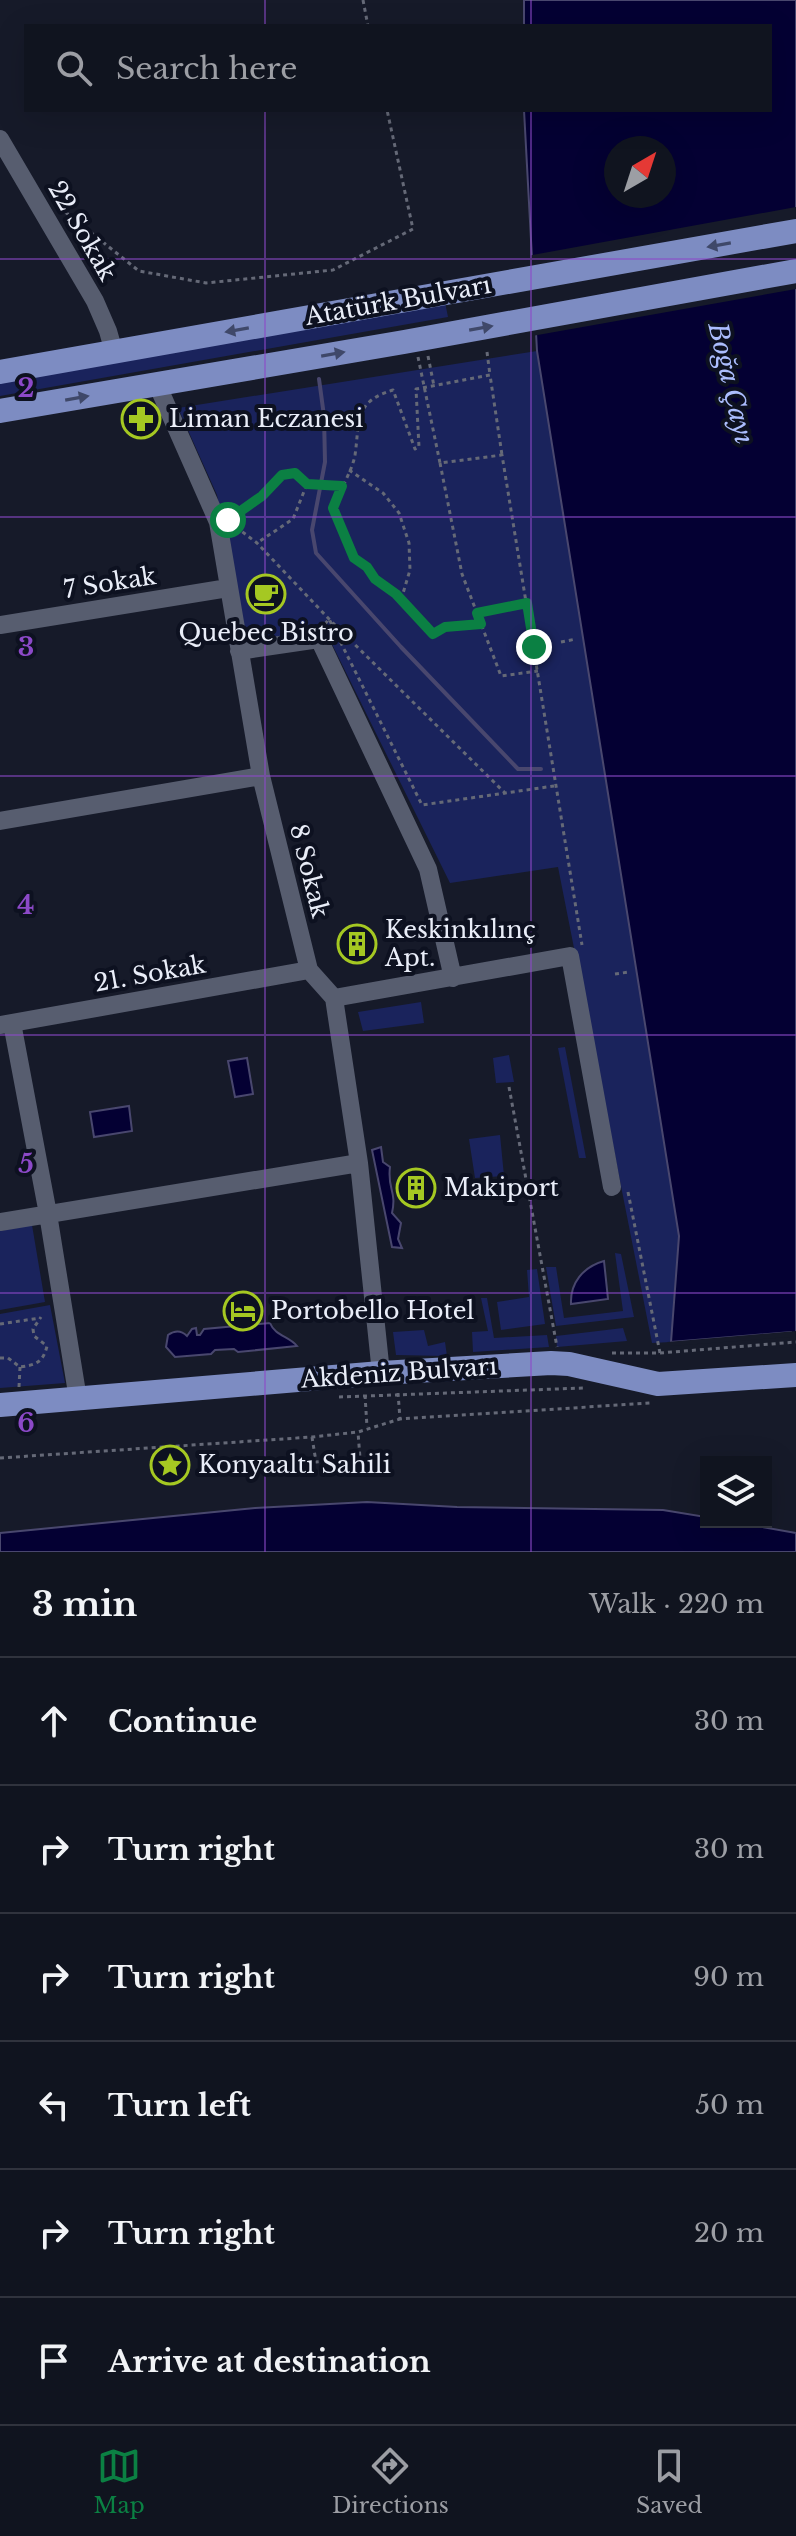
<!DOCTYPE html>
<html lang="en">
<head>
<meta charset="utf-8">
<style>
  :root { --surface:#10141f; --page:#1e212c; --text:#f1f3f6; --muted:#9c9ea4; --line:#30333d; --accent:#0b8043 }
  body { margin:0; font-family:"Libre Baskerville",serif; background:var(--page); color:var(--text) }
  .controls { position:absolute; right:24px; bottom:24px; display:grid; overflow:hidden; border-radius:0px; box-shadow:0 8px 32px #0002 }
  .controls button { width:72px; height:72px; display:grid; place-items:center; padding:0; border:0; border-bottom:2px solid var(--line); background:var(--surface); color:var(--text); font:40px sans-serif }
  .compass { position:absolute; left:604px; top:136px; width:72px; height:72px; border-radius:50%; background:var(--surface); box-shadow:0 8px 32px #0002; rotate:39deg }
  .stop { position:absolute; width:24px; height:24px; margin:-18px; border:6px solid #0b8043; border-radius:50%; background:#fff }
  .stop.end { background:#0b8043; border-color:#fff; box-shadow:0 2px 8px #0008 }
  .list { margin:0; padding:0; list-style:none }
  h2 { display:flex; justify-content:space-between; align-items:center; height:104px; margin:0; padding:0 32px; font-size:34px }
  h2 small { font-size:26px; font-weight:400; color:var(--muted) }
  .list li { display:grid; grid-template-columns:52px 1fr auto; gap:24px; align-items:center; box-sizing:border-box; height:128px; padding:0 32px; border-top:2px solid var(--line) }
  .list b { display:block; font-size:30px; white-space:nowrap }
  .list em { font-size:26px; font-style:normal; color:var(--muted) }
  .icon { flex:none; width:44px; height:44px; fill:none; stroke:currentColor; stroke-width:2; stroke-linecap:round; stroke-linejoin:round }
  .map { position:relative; flex:none; width:796px; height:1552px; overflow:hidden }
  .search { position:absolute; background:var(--surface); box-shadow:0 8px 32px #0002; left:24px; right:24px; top:24px; height:88px; display:flex; align-items:center; gap:20px; box-sizing:border-box; padding:0 28px; border-radius:0px; color:var(--muted); font-size:30px }
  .sheet { height:872px; background:var(--surface) }
  nav { display:flex; justify-content:space-around; align-items:center; box-sizing:border-box; height:112px; border-top:2px solid var(--line); background:var(--surface); font-size:22px; color:var(--muted) }
  nav a { display:grid; justify-items:center; gap:4px }
  nav .on { color:var(--accent) }
  .map>svg:first-child { display:block }
</style>
</head>
<body>
<div class="map">
<svg width="796" height="1552" viewBox="0 0 796 1552">
  <rect width="100%" height="100%" fill="#161a29"/>
  <path fill="#1a235c" d="M445,302L448,317L0,396V380Z
    M537,351L679,1236L671,1342L652,1343L558,867L450,883L325,630L246,643L217,495L178,408Z
    M421,1002L424,1023L363,1031L358,1012Z
    M565,1047L586,1158H579L558,1048Z
    M509,1055L514,1082L496,1083L493,1058Z
    M500,1135L504,1176L475,1178L469,1139Z
    M32,1225L45,1302L0,1310V1231Z
    M615,1253L621,1254L634,1317L556,1326L546,1267H556L564,1318L623,1311Z
    M537,1269L545,1324L501,1330L497,1302L529,1297L527,1270Z
    M481,1298H487L494,1338L547,1335L549,1347L473,1352L472,1332L488,1331Z
    M50,1305L65,1383L0,1388V1314Z
    M623,1328L627,1341L557,1347L556,1336Z
    M424,1330L428,1346L445,1342L447,1356L396,1355L393,1332Z"/>
  <path fill="#040033" stroke="#49476e" stroke-width="2" fill-rule="evenodd" d="M524,0H796V1345L791,1332L671,1342L679,1236L537,351L524,110H770V26H524ZM616,148H664V196H616Z
    M247,1058L253,1094L235,1097L228,1061Z
    M129,1106L132,1131L94,1137L90,1112Z
    M381,1147L383,1162L390,1167C387,1189 397,1191 392,1213L401,1223L398,1239L402,1248L392,1247L372,1150Z
    M604,1261L608,1299L571,1304C570,1283 583,1267 604,1261Z
    M270,1323C275,1336 289,1336 297,1346L238,1352L234,1349L215,1350L211,1354L175,1357L166,1347L168,1335C175,1330 181,1330 187,1336L192,1329L196,1328L197,1335H200L204,1329Z
    M367,1502L457,1507L663,1510L706,1517V1522H734L796,1533V1552H0V1533L255,1508Z"/>
  <path fill="#161a29" d="M796,207V289L532,336L527,256Z
    M796,1331V1349L793,1347L789,1337L671,1346L667,1342Z"/>
  <g fill="none" stroke-linecap="round" stroke-linejoin="round">
    <path stroke="#49476e" stroke-width="4" d="M319,379L324,416L325,462L312,530L316,553L401,647L518,769H541"/>
    <path stroke="#656977" stroke-width="3" stroke-dasharray="4 4" stroke-linecap="butt" d="M363,0L368,26
      M59,207L139,271L206,283L333,270L413,229L387,110
      M487,352L490,375
      M428,356L434,386
      M418,357L440,463L502,455L582,945
      M440,463L462,574L501,676L538,671
      M349,470L383,493L399,513L409,543L410,570L401,600
      M307,484L342,486
      M232,517L262,496L282,475L295,473L307,484L293,519L257,543
      M236,527L257,543L329,619L506,794
      M477,613L527,603
      M325,624L329,619L422,805L554,786
      M481,624L445,627L433,634L396,594L375,579L367,567L354,558L341,532L333,508C339,491 352,472 355,455C360,422 353,402 393,390L415,449L419,447L416,389L490,375L502,455
      M561,642L576,639
      M615,974L629,972
      M509,1087L557,1347
      M628,1192L660,1353
      M0,1324L40,1318
      M612,1353H660L796,1342
      M0,1358H8L20,1367C35,1365 43,1363 47,1346L34,1336L33,1329L41,1317
      M19,1387L20,1367
      M398,1393L400,1419L650,1403
      M365,1395L367,1427
      M339,1397L583,1388
      M312,1437L316,1462L360,1458L358,1432
      M0,1458L312,1437L358,1432L400,1419"/>
    <path stroke="#575d6f" stroke-width="18" d="M0,139L95,301L108,331L114,352
      M157,384L218,522L261,776L309,970L334,998L359,1163L381,1373
      M0,625L228,588
      M239,651L319,639L428,869L453,978
      M0,821L261,776
      M334,998L570,956L612,1187
      M12,1023L48,1214L78,1399
      M1,1025L309,970
      M0,1222L359,1163"/>
    <path stroke="#7d8cc2" stroke-width="24" d="M0,372L796,231
      M0,411L404,342L796,271
      M0,1405L381,1373L551,1363L569,1364L658,1384L796,1375"/>
  </g>
  <defs><path id="oneway-solid" d="M-6-.8H1V-3.2L6.5 0L1 3.2V.8H-6Z" transform="scale(2)"/></defs>
  <g fill="#3f4869">
    <use href="#oneway-solid" transform="translate(719 245) rotate(170)"/>
    <use href="#oneway-solid" transform="translate(481 328) rotate(-10)"/>
    <use href="#oneway-solid" transform="translate(237 330) rotate(170)"/>
    <use href="#oneway-solid" transform="translate(333 354) rotate(-10)"/>
    <use href="#oneway-solid" transform="translate(77 398) rotate(-10)"/>
  </g>
  <g fill="none" stroke-linecap="round" stroke-linejoin="round">
    <path stroke="#0b8043" stroke-width="10" d="M228,520L262,496L282,475L295,473L307,484L342,486L333,508L354,558L367,567L375,579L396,594L433,634L445,627L481,624L477,613L527,603L534,647"/>
  </g>
  <path fill="none" stroke="#8c49c8" stroke-width="2" stroke-opacity="0.55" d="M265,0V26M531,0V26M265,110V1552M531,110V1552M0,259H796M0,517H796M0,776H796M0,1035H796M0,1293H796"/>
  <defs>
    <g id="pharmacy-ring" transform="scale(2)"><circle r="9.5" fill="#0d1120" stroke="#a5c822" stroke-width="1.5"/><path d="M-2-6h4v4h4v4h-4v4h-4v-4h-4v-4h4Z" fill="#a5c822"/></g>
    <g id="cafe-ring" transform="scale(2)"><circle r="9.5" fill="#0d1120" stroke="#a5c822" stroke-width="1.5"/><path d="M-5.5-4.5H6V0H3Q3 3.5 0 3.5H-2.5Q-5.5 3.5-5.5 0ZM3-3.2v2h1.7v-2ZM-6 4.5H4V6H-6Z" fill="#a5c822"/></g>
    <g id="building-ring" transform="scale(2)"><circle r="9.5" fill="#0d1120" stroke="#a5c822" stroke-width="1.5"/><path d="M-4-6H4V6H1V3H-1V6H-4ZM-2.5-4.3h1.7v1.8h-1.7ZM.8-4.3h1.7v1.8H.8ZM-2.5-1h1.7V.8h-1.7ZM.8-1h1.7V.8H.8Z" fill="#a5c822"/></g>
    <g id="hotel-ring" transform="scale(2)"><circle r="9.5" fill="#0d1120" stroke="#a5c822" stroke-width="1.5"/><path d="M-6-4.5h1.5V1H6V5H4.5V3h-9V5H-6ZM-4 0a1.8 1.8 0 1 1 3.6 0ZM.5 0V-2.5h3Q6-2.5 6 0Z" fill="#a5c822"/></g>
    <g id="sight-ring" transform="scale(2)"><circle r="9.5" fill="#0d1120" stroke="#a5c822" stroke-width="1.5"/><path d="M0-6L1.8-2.2L6-1.7L2.9 1.2L3.7 5.4L0 3.3L-3.7 5.4L-2.9 1.2L-6-1.7L-1.8-2.2Z" fill="#a5c822"/></g>
  </defs>
  <g fill-rule="evenodd">
    <use href="#pharmacy-ring" x="141" y="419"/>
    <use href="#cafe-ring" x="266" y="594"/>
    <use href="#building-ring" x="357" y="944"/>
    <use href="#building-ring" x="416" y="1188"/>
    <use href="#hotel-ring" x="243" y="1311"/>
    <use href="#sight-ring" x="170" y="1465"/>
  </g>
  <g text-anchor="middle" stroke-width="8" stroke-linejoin="round" paint-order="stroke">
    <g font-size="24" fill="#e9edf8" stroke="#0d1120">
      <text transform="translate(82 231) rotate(60)" y="8">22 Sokak</text>
      <text transform="translate(398 301) rotate(-10)" y="8">Atatürk Bulvarı</text>
      <text transform="translate(110 583) rotate(-9)" y="8">7 Sokak</text>
      <text transform="translate(309 871) rotate(76)" y="8">8 Sokak</text>
      <text transform="translate(150 974) rotate(-10)" y="8">21. Sokak</text>
      <text transform="translate(399 1373) rotate(-4)" y="8">Akdeniz Bulvarı</text>
    </g>
    <g font-size="24" fill="#e9edf8" stroke="#0d1120" text-anchor="start">
      <text x="169" y="427">Liman Eczanesi</text>
      <text x="266" y="641" text-anchor="middle">Quebec Bistro</text>
      <text x="385" y="938">Keskinkılınç<tspan x="385" dy="28">Apt.</tspan></text>
      <text x="444" y="1196">Makiport</text>
      <text x="271" y="1319">Portobello Hotel</text>
      <text x="198" y="1473">Konyaaltı Sahili</text>
    </g>
    <g font-size="26" font-style="italic" fill="#abbdfd" stroke="#0d1120">
      <text transform="translate(731 383) rotate(77)" y="9">Boğa Çayı</text>
    </g>
  </g>
  <g font-size="26" text-anchor="middle" font-weight="bold" fill="#8c49c8" stroke="#0d1120" stroke-width="8" stroke-linejoin="round" paint-order="stroke">
    <text x="26" y="397">2</text>
    <text x="26" y="656">3</text>
    <text x="26" y="914">4</text>
    <text x="26" y="1173">5</text>
    <text x="26" y="1432">6</text>
  </g>
</svg>
<div class="controls">
<button><svg class="icon" aria-label="layers" viewBox="0 0 24 24"><path d="M12 4l9 5-9 5-9-5zM3 14l9 5 9-5"/></svg></button>
</div>
<svg class="compass" viewBox="-18 -18 36 36"><path d="M0-13l5 13h-10z" fill="#e53935"/><path d="M0 13l5-13h-10z" fill="#9c9ea4"/></svg>
<div class="stop" style="left:228px;top:520px"></div>
<div class="stop end" style="left:534px;top:647px"></div>
<div class="search"><svg class="icon" aria-label="search" viewBox="0 0 24 24"><circle cx="10" cy="10" r="6"/><path d="M15 15l6 6"/></svg>Search here</div>
</div>
<section class="sheet">
<h2>3 min<small>Walk · 220 m</small></h2>
<ul class="list">
<li><svg class="icon" aria-label="ahead" viewBox="0 0 24 24"><path d="M12 20V5M6 11l6-6 6 6"/></svg><div><b>Continue</b></div><em>30 m</em></li>
<li><svg class="icon" aria-label="right" viewBox="0 0 24 24"><path d="M7 20v-9h11M14 6l5 5-5 5"/></svg><div><b>Turn right</b></div><em>30 m</em></li>
<li><svg class="icon" aria-label="right" viewBox="0 0 24 24"><path d="M7 20v-9h11M14 6l5 5-5 5"/></svg><div><b>Turn right</b></div><em>90 m</em></li>
<li><svg class="icon" aria-label="left" viewBox="0 0 24 24"><path d="M17 20v-9H6M10 6l-5 5 5 5"/></svg><div><b>Turn left</b></div><em>50 m</em></li>
<li><svg class="icon" aria-label="right" viewBox="0 0 24 24"><path d="M7 20v-9h11M14 6l5 5-5 5"/></svg><div><b>Turn right</b></div><em>20 m</em></li>
<li><svg class="icon" aria-label="arrive" viewBox="0 0 24 24"><path d="M6 21V4h12l-3 4 3 4H6"/></svg><div><b>Arrive at destination</b></div></li>
</ul>
</section>
<nav>
<a class="on"><svg class="icon" aria-label="map" viewBox="0 0 24 24"><path d="M3 6l6-2 6 2 6-2v14l-6 2-6-2-6 2zM9 4v14M15 6v14"/></svg>Map</a>
<a><svg class="icon" aria-label="directions" viewBox="0 0 24 24"><path d="M12 3l9 9-9 9-9-9zM9 14v-3h6M13 9l2 2-2 2"/></svg>Directions</a>
<a><svg class="icon" aria-label="saved" viewBox="0 0 24 24"><path d="M7 4h10v16l-5-4-5 4z"/></svg>Saved</a>
</nav>
</body>
</html>
